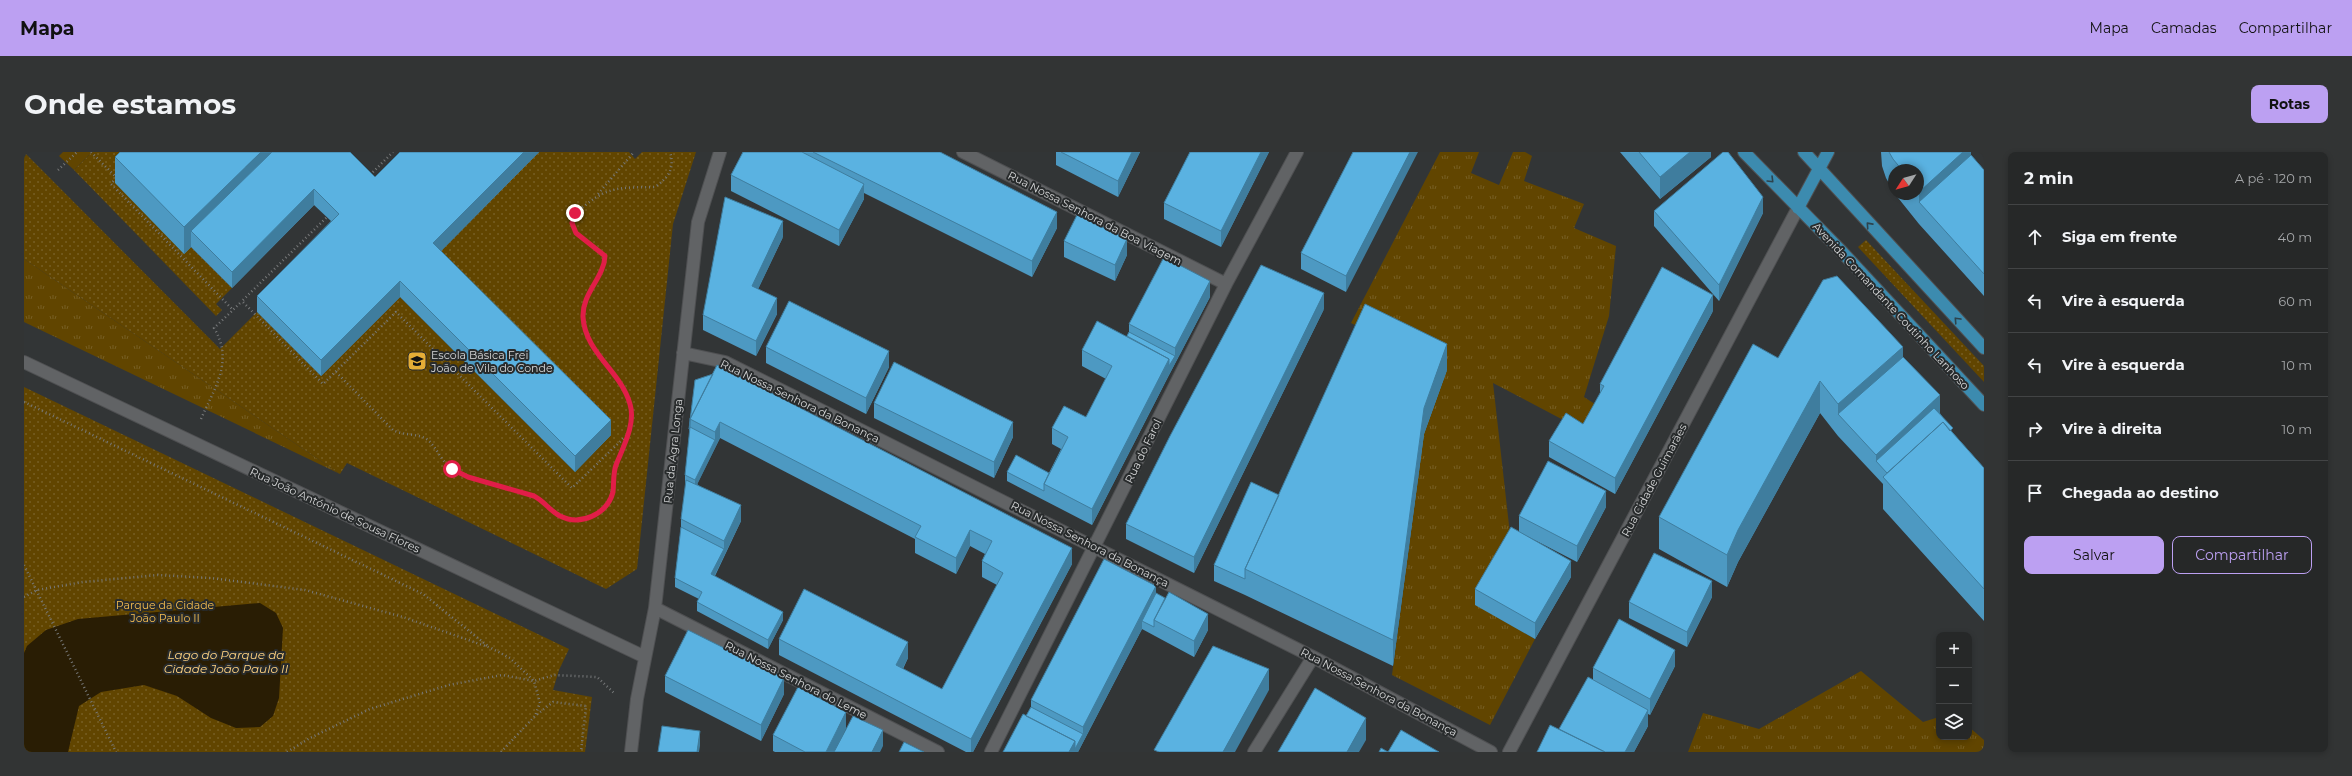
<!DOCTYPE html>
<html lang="pt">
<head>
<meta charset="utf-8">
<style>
  :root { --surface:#262828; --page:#323434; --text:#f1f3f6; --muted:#a4a6a8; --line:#424445; --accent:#bca0f2 }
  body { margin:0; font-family:Montserrat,sans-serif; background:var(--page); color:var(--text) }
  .controls { position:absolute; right:12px; bottom:12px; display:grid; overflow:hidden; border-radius:8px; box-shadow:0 2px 6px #0003 }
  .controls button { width:36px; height:36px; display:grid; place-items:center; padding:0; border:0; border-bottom:1px solid var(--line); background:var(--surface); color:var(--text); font:20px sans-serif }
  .compass { position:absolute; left:1864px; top:12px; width:36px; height:36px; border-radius:50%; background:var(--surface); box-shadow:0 2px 6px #0003; rotate:234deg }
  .stop { position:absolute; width:12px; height:12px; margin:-9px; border:3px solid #e11d48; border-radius:50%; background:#fff }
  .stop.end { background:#e11d48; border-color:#fff; box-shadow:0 1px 4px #0008 }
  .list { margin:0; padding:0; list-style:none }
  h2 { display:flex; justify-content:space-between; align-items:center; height:52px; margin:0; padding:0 16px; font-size:17px }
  h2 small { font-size:13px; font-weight:400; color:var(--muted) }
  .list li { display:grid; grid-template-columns:26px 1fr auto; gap:12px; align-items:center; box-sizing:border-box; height:64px; padding:0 16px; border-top:1px solid var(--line) }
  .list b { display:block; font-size:15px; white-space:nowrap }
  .list em { font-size:13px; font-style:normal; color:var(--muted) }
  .actions { display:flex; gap:8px; padding:12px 16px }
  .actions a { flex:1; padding:9px 0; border:1px solid var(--accent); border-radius:8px; text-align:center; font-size:14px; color:var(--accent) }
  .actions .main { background:var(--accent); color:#111 }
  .icon { flex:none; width:22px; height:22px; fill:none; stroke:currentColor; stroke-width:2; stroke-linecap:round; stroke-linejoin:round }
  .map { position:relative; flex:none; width:1960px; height:600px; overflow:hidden; border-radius:8px }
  header { display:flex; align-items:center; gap:24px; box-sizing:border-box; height:56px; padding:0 20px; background:var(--accent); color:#111 }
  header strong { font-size:19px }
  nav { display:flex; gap:22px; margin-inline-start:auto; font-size:14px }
  .intro { display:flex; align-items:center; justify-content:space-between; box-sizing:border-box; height:96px; padding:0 24px }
  h1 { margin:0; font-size:28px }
  .button { padding:10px 18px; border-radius:8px; background:var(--accent); color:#111; font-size:14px; font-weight:700 }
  main { display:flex; gap:24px; padding:0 24px }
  aside { flex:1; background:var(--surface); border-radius:8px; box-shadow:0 2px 6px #0003 }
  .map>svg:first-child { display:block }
</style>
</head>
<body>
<header>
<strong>Mapa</strong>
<nav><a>Mapa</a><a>Camadas</a><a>Compartilhar</a></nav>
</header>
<div class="intro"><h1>Onde estamos</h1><a class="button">Rotas</a></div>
<main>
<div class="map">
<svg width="1960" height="600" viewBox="0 0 1960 600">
  <defs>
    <pattern id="grass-tufts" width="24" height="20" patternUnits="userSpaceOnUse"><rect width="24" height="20" fill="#614500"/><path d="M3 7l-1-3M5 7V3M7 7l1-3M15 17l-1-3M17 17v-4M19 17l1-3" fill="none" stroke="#775f24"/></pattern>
    <pattern id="park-dots" width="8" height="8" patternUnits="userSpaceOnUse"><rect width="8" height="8" fill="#614500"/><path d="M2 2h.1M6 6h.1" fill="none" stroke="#775f24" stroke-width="1.8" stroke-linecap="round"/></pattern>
  </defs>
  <rect width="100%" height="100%" fill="#323536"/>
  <path fill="url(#grass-tufts)" d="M1416,0H1455L1447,21L1475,33L1489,0H1501L1508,4L1500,29L1560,52L1550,76L1592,94L1585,164L1560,245L1577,256L1564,281L1469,231L1487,391L1452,453L1511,487L1466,573L1368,523L1400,282L1423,218L1327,171Z
    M0,107L316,322L0,170Z
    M1837,519L1899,570L1915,565V585H1945V575L1960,588V600H1664L1679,561L1735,577Z"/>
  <path fill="url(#park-dots)" d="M0,0L196,197L233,160L297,224L376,145L551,320L587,283L409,107L515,0H605L611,7L618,0H672L649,72L613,417L582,437L323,311L316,322L0,107Z
    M68,0H123L160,101L167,95L208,136L192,152L198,158L192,164L50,18Z
    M1842,88L1960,214V230L1834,95Z
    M0,235L545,497L535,518L529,538L568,545L561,600H0Z"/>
  <path fill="#614500" d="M39,0H68L50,18L35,4Z"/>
  <path fill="#291d04" d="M236,451L252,461L259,476L255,546L249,564L236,575L212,576L187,566L153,544L120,533L77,540L55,554L44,600H0V501L3,494L22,478L54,467Z"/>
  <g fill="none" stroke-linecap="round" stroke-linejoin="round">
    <g stroke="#4f5052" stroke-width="14">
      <path id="minor" d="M939,0L1202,132
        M659,201L701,210L1289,505L1467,600
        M0,210L621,505
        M631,456L914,600
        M607,600L613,547L631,456L674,70L696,0
        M967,600L1202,132L1273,0
        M1230,600L1289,505
        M1485,600L1774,56"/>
    </g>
    <g stroke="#4f5052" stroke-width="14">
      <path id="major" d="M1720,0L1819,101L1960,253
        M1780,0L1960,196
        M1774,56L1804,0"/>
    </g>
    <path stroke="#77797a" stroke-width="2.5" stroke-dasharray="1 3" stroke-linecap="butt" d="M67,0L92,25
      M34,18L53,0
      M346,23L369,0
      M92,26L87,32L209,158L218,149
      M574,42L610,0
      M305,63L218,149L299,232L372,160L548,336L603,283
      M312,220L369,278C380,284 395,281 404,288C413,296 417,309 428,317C446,330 486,335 510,344C528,353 536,371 559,367C570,366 578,360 583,351C590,339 589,328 591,316C596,295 613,275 606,252C596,219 561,201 559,165C558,141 580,126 581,104L552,81L548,71C551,62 555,58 563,52C586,33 602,36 631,35C644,26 651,17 646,0
      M0,250L399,442L465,495
      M177,267C191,235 210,209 190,176L209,158
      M0,413L92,600
      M0,445L13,438L59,430L134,423L187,426L281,438L379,465L467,496L486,506L510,529L516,551L511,564
      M263,600L286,586L346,557L425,533L478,523L510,529L530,523L573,525L591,542
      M477,600L511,564L529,550L562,554L557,600"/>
    <use href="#minor" stroke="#616365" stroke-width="12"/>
    <use href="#major" stroke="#3c8baf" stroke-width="12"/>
  </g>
  <path fill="#4d99c2" d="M376,0H515L417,99L587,283L551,320L376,145L297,224L233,160V144L307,69L290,53L208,136L167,95L160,102L91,31V5L351,25Z
    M719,0H916L1033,76L1008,125L840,41V47L815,94L707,39V23Z
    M1032,0H1116L1094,45L1032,13Z
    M1166,0H1245L1197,95L1140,67V51Z
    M1329,0L1322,140L1277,117V101Z
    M1596,0H1687V5L1636,47Z
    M1857,0H1947V3L1960,18V144L1895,72L1871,42H1894V18H1870V40L1862,26L1858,14Z
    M1630,59L1739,61L1695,149L1630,74Z
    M759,85L734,137L753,162L732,204L679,178V163Z
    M1040,89L1103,103L1091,129L1040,105Z
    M1186,145L1145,223L1068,373L983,329V320L1025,321L1037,297L1028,292V276L1062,265L1082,227L1058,214V198L1103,184L1105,180V172Z
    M1300,157L1170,421L1102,387V372Z
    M1689,159L1591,342L1525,305V289L1559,272L1576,242V232Z
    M742,195L865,215L842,262L742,211Z
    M1879,205L1929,281L1960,316V469L1859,357V332L1814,284L1796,261L1714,410L1703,435L1635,397V365L1754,206Z
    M1423,218L1400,282L1369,514L1221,443L1190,429V413L1255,343Z
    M671,228L1048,412L949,600H942L755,503V487L884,506L879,517L918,537L973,433L958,425V409L961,402L946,394L932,422L891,401V387L696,286L673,332L717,369L691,424L759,468L744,497L673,459V450L675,447L651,435V426L657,375V367L662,332H661V323L665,285V277Z
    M850,251L989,285L970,326L850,266Z
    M1582,355L1553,410L1495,380V364Z
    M1547,425L1511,487L1451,453V437Z
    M1132,441L1184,478L1170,505L1118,477L1054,600L1002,564L1007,555V548Z
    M1688,445L1663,495L1605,466V450Z
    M1651,514L1626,563L1624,562V574L1610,600H1513L1535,577L1569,528V516Z
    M641,524L760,542L737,589L641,540Z
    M822,576L810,600H751L749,599V583Z"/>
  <path fill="#3f7d9e" d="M237,0H264L167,79V95L160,102V75Z
    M500,0H515L409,107V91Z
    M1108,0H1116L1094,45V29Z
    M1237,0H1245L1197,95V79Z
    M1386,0H1394L1322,140V124Z
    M1666,0H1687V5L1636,47V25Z
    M1936,0H1947V25L1895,50V40Z
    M840,32V47L815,94V78Z
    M290,37V53L208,136V120Z
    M1739,45V61L1695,149V133Z
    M1033,60V76L1008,125V109Z
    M759,69V85L728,150V134Z
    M1103,87V103L1091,129V113Z
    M376,129V145L297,224V208Z
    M1186,129V145L1145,223L1068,373V357L1145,207L1151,204V196Z
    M1300,141V157L1170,421V405Z
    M1689,143V159L1591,342V326Z
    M753,146V162L732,204V189Z
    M1423,192V218L1400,282L1369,514V488L1400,256Z
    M1879,195V226L1814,262V252Z
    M865,199V215L842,262V246Z
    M1796,229V261L1714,410L1703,435V403L1714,378Z
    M1916,243V265L1852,309V325V303Z
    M587,268V283L551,320V304Z
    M696,270V286L671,337V328L691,288V280Z
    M989,270V285L970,326V310Z
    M1582,339V355L1553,410V394Z
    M717,353V369L687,431V422L700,397V389Z
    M946,378V394L932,422V406Z
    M1048,396V412L949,600H947V587Z
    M1547,409V425L1511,487V471Z
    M1688,429V445L1663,495V480Z
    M1132,434V450L1118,469V477L1054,600H1045L1051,589L1059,582V575Z
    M759,460V468L744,497V488Z
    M1184,462V478L1170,505V489Z
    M884,490V506L872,529V513Z
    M1651,498V514L1626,563V547Z
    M1245,517V538L1211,600H1199Z
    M760,526V542L737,589V573Z
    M1624,558V574L1610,600H1601Z
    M822,560V576L810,600H802Z
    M1342,566V588L1335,600H1323Z
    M859,578V594L856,600H848Z
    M676,579V594L675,600H673Z"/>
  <path fill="#5ab2e1" stroke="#3f7d9e" d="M96,0H237L160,75L91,5Z
    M248,0H326L351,25L376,0H500L409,91L587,268L551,304L376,129L297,208L233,144L315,62L290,37L208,120L167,79Z
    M719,0H778L840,32L815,78L707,23Z
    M789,0H916L1033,60L1008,109Z
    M1037,0H1108L1094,29Z
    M1166,0H1237L1197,79L1140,51Z
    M1329,0H1386L1322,124L1277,101Z
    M1615,0H1666L1636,25Z
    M1699,0H1704L1739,45L1695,133L1630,59Z
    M1865,0H1939L1895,40L1894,39V18H1878L1869,7Z
    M1947,3L1960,18V122L1895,50Z
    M701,45L759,69L728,134L753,146L732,189L679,163Z
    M1053,63L1103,87L1091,113L1040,89Z
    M1140,105L1186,129L1151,196L1105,172Z
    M1237,113L1300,141L1170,405L1102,372L1146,284Z
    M1638,115L1689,143L1591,326L1525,289L1542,261L1559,272L1580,234L1576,232Z
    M1813,124L1879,195L1814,252L1796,229L1714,378L1703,403L1635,365L1729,192L1754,206L1799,128Z
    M765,149L865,199L842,246L742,195Z
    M1341,152L1423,192L1400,256L1369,488L1221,417Z
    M1073,169L1145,207L1068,357L1020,332L1044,285L1028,276L1040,254L1062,265L1088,214L1058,198Z
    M1105,180L1151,204L1145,214V207L1103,184Z
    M1879,205L1916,243L1852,303L1814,262Z
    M870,210L989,270L970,310L850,251Z
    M693,213L1048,396L947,587L755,487L780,437L884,490L872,513L918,537L979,421L958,409L968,389L946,378L932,406L891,385L897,374L696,270L691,280L666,267Z
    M689,222L666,267V275L665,277L671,228Z
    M1910,256L1929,276L1926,279L1919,270L1863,321L1852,309Z
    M1919,270L1960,316V437L1859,325Z
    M666,275L691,288L671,328L661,323Z
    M992,303L1025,321L1020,332V339L983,320Z
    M1524,309L1582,339L1553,394L1495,364Z
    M662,328L717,353L700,389L657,367Z
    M1227,330L1255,343L1221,417V427L1190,413Z
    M657,375L700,397L687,422L759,460L744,488L673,450L678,440L651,426Z
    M1487,375L1547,409L1511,471L1451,437Z
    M1630,401L1688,429L1663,480L1605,450Z
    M1080,407L1132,434L1059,575L1007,548Z
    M1145,440L1184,462L1170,489L1130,468Z
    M1132,441L1141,446L1130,468V475L1118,469Z
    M1595,467L1651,498L1626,547L1569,516Z
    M664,478L760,526L737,573L641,524Z
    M1189,494L1245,517L1199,600H1135L1130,598Z
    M1564,525L1624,558L1601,600H1581L1535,577Z
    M774,535L822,560L802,600H781L749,583Z
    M1291,536L1342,566L1323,600H1254Z
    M1007,555L1059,582L1051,597V589L1002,564Z
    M999,562L1051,589L1045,600H979Z
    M829,564L859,578L848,600H810Z
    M1526,573L1581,600H1513Z
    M638,574L676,579L673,600H634Z
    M1377,578L1415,600H1364Z
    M880,590L900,600H875Z
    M1357,596L1364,600H1355Z"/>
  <defs><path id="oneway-chevron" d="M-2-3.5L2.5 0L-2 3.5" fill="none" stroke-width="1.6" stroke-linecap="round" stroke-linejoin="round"/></defs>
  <g stroke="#2d434d">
    <use href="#oneway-chevron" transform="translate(1747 28) rotate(45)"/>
    <use href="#oneway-chevron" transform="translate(1845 73) rotate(-132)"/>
    <use href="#oneway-chevron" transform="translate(1933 168) rotate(-133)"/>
  </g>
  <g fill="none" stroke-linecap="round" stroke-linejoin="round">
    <path stroke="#e11d48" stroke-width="5" d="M428,317L444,325L510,344C520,349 526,359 536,364C556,374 583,363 589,340C590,331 589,321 592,313C599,295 612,272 606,252C597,219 561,201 559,165C558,141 580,126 581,104L552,81L548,71L551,61"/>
  </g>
  <defs>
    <g id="school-square" transform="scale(1)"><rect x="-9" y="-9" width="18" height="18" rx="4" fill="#e5ad36" stroke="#282b2c"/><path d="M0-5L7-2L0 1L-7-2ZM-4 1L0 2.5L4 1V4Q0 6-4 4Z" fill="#111"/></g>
  </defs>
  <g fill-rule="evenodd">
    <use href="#school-square" x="393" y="209"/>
  </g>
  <g text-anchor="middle" stroke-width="4" stroke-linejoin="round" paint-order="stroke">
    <g font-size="11" fill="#d6d7d8" stroke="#282b2c">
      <text transform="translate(1071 66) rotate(27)" y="4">Rua Nossa Senhora da Boa Viagem</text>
      <text transform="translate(1867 154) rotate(47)" y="4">Avenida Comandante Coutinho Lanhoso</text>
      <text transform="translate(776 249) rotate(26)" y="4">Rua Nossa Senhora da Bonança</text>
      <text transform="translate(649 299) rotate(-84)" y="4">Rua da Agra Longa</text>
      <text transform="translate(1119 299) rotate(-64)" y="4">Rua do Farol</text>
      <text transform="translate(1630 328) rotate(-62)" y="4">Rua Cidade Guimarães</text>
      <text transform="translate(311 358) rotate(25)" y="4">Rua João António de Sousa Flores</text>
      <text transform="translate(1066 392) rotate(27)" y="4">Rua Nossa Senhora da Bonança</text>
      <text transform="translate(772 528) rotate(27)" y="4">Rua Nossa Senhora do Leme</text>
      <text transform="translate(1355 540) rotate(28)" y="4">Rua Nossa Senhora da Bonança</text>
    </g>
    <g font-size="11" fill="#d6d7d8" stroke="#282b2c" text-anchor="start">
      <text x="407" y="207">Escola Básica Frei<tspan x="407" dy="13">João de Vila do Conde</tspan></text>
    </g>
    <g font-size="11" fill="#f4bc4f" stroke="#282b2c">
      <text x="141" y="457">Parque da Cidade<tspan x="141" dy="13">João Paulo II</tspan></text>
    </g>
    <g font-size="12" font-style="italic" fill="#ffd381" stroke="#282b2c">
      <text x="202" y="507">Lago do Parque da<tspan x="202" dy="14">Cidade João Paulo II</tspan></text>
    </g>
  </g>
</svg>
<div class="controls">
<button>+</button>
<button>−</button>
<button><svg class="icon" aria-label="layers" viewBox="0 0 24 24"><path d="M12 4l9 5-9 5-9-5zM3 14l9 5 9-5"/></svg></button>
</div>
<svg class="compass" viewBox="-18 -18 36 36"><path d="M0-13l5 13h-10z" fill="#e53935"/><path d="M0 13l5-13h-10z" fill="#a4a6a8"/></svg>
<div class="stop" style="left:428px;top:317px"></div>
<div class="stop end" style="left:551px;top:61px"></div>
</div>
<aside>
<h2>2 min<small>A pé · 120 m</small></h2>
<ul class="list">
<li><svg class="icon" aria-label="ahead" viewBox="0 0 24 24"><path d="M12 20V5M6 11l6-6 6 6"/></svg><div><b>Siga em frente</b></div><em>40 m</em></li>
<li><svg class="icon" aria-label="left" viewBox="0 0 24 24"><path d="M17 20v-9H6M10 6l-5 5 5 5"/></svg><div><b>Vire à esquerda</b></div><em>60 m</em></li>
<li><svg class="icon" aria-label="left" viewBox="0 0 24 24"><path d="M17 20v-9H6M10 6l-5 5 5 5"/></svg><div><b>Vire à esquerda</b></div><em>10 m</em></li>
<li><svg class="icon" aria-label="right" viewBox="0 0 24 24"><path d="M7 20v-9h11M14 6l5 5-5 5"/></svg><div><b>Vire à direita</b></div><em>10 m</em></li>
<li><svg class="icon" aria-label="arrive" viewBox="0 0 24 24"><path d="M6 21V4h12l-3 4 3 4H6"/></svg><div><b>Chegada ao destino</b></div></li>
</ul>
<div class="actions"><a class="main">Salvar</a><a>Compartilhar</a></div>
</aside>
</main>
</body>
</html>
